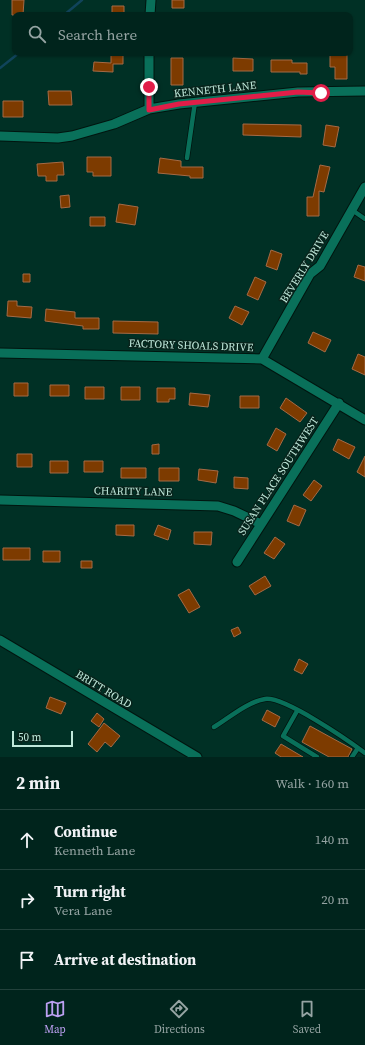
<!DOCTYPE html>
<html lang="en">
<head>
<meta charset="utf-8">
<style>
  :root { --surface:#00241c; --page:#0e3029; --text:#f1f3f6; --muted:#95a4a3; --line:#22413b; --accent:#bca0f2 }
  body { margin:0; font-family:"Source Serif 4",serif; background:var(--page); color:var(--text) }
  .scale { position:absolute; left:12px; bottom:10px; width:61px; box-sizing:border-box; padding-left:4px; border:2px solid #bfe8da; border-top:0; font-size:11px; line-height:14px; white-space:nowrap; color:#bfe8da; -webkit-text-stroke:3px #08241c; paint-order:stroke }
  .stop { position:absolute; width:12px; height:12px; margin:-9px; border:3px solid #e11d48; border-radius:50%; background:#fff }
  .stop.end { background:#e11d48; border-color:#fff; box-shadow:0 1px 4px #0008 }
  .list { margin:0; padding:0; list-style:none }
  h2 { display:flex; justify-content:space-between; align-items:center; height:52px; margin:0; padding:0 16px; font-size:17px }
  h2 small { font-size:13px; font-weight:400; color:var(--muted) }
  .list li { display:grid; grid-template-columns:26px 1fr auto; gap:12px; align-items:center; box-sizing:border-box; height:60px; padding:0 16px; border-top:1px solid var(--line) }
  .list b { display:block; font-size:15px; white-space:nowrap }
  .list p { margin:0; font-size:13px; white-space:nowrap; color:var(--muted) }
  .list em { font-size:13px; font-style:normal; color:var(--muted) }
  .icon { flex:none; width:22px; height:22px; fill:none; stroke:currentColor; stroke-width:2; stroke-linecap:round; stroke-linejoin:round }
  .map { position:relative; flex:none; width:365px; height:757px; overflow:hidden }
  .search { position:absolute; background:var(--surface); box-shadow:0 1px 3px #0004; left:12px; right:12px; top:12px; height:44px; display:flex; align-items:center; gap:10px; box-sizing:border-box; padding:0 14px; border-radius:8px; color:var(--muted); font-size:15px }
  .sheet { height:232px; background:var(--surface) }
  nav { display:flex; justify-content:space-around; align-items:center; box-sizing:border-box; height:56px; border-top:1px solid var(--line); background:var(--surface); font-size:11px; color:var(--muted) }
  nav a { display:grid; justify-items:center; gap:2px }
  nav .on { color:var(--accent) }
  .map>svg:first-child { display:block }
</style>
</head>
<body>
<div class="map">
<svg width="365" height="757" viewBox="0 0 365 757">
  <rect width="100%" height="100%" fill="#003025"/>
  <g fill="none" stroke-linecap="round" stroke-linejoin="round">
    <path stroke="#10445b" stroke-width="2.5" d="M64,15L82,0
      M0,68L19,53"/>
  </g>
  <path fill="#7d3b00" stroke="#a56a45" d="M12,0H24L23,15H12Z
    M172,0H184V8H172Z
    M112,6H124V15H112Z
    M111,53H123V64H113V72L93,71L94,62L111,63Z
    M330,54H347V79H335V67H330Z
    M171,58H183V85H171Z
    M233,58L253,59V71H233Z
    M271,60H292V63H307V74H300V72H271Z
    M48,91H71L72,105H49Z
    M3,101H23V117H3Z
    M243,124L301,125V137L243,135Z
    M326,125L339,127L335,147L323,145Z
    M87,157H111V176H93V172H87Z
    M160,158L181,161V167H203V178H190V176L158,173Z
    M63,162L64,175H57V181H46V176H38L37,164Z
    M320,165L330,167L324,192L319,191V216H307V197H313Z
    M69,195L70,207L61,208L60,196Z
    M119,204L138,207L135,225L116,222Z
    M90,217H105V226H90Z
    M271,250L282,254L277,270L266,266Z
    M358,265L365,267V281L354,277Z
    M23,274H30V282H23Z
    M255,277L266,282L258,300L247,295Z
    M8,301H17V306L32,307L31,318L7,316Z
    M235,306L249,312L242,325L229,318Z
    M46,309L75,312V318H99V329H83V326L45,321Z
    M113,321L158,322V334L113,333Z
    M313,332L331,340L325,352L308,343Z
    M358,354L365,357V375L352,369Z
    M14,383H28V396H14Z
    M50,385H69V396H50Z
    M85,387H104V399H85Z
    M121,387H140V400H121Z
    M157,388H175V399H169V402H157Z
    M190,393L210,395L208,407L189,405Z
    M240,396H259V408H240Z
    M286,398L307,413L300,422L280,408Z
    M276,428L286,434L277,451L267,445Z
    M338,439L355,447L349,459L333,450Z
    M159,444V454H152V445Z
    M17,454H32V467H17Z
    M365,456V477L357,472Z
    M50,461H68V473H50Z
    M84,461H103V472H84Z
    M121,468H146V478H121Z
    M159,468H179V481H159Z
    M199,469L218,471L216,483L198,480Z
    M234,477L248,478V489L234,488Z
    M314,480L322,486L311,501L303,495Z
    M294,505L306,510L299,526L287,521Z
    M116,525H134V536L116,535Z
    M158,525L171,530L168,540L154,535Z
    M194,532H212L211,545L194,544Z
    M275,537L285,544L274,559L264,553Z
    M3,548H30V560H3Z
    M43,551H60V562H43Z
    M81,561H92V568H81Z
    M265,576L271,586L255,595L249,586Z
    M189,589L200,607L189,613L178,595Z
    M238,627L241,633L234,637L231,630Z
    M299,659L308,664L302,674L294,670Z
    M50,697L66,703L61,714L46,708Z
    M267,710L280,717L275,727L262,720Z
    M97,713L104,719L99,727L91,721Z
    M104,723L120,736L111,747L105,742L97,752L88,744Z
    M310,726L352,749L348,757H329L302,742Z
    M281,744L303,757H281L275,753Z"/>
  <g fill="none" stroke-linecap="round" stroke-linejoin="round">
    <g stroke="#00150f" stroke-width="6">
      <path id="service" d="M187,158L195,102
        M352,210L365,219
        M297,711L283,736L317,757
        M214,727C229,718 247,702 265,699C284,696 349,741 365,753
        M352,757L358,748"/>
    </g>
    <g stroke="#00150f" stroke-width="11">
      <path id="minor" d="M150,15L151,0
        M149,109V53
        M0,136L58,138L72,136L114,124L149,109L179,104L298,92L365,91
        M0,353L262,359L365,420
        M262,359L310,274L320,266L365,187
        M0,500L218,506L234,511L261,524
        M237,562L339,403
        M0,640L197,757"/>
    </g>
    <use href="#service" stroke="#09705a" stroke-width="4.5"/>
    <use href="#minor" stroke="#09705a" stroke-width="9"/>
  </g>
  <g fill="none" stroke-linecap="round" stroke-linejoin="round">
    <path stroke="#e11d48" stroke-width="5" d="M149,87V110L179,104L298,92L321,93"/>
  </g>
  <g text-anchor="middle" stroke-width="3" stroke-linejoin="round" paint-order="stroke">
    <g font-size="11" fill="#bfe8da" stroke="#08241c">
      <text transform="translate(215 89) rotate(-6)" y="4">KENNETH LANE</text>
      <text transform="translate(304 267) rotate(-58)" y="4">BEVERLY DRIVE</text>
      <text transform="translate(191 345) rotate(2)" y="4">FACTORY SHOALS DRIVE</text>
      <text transform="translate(278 476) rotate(-57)" y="4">SUSAN PLACE SOUTHWEST</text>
      <text transform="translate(133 491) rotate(1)" y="4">CHARITY LANE</text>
      <text transform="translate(104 689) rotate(31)" y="4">BRITT ROAD</text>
    </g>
  </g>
</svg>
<div class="scale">50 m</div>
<div class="stop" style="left:321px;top:93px"></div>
<div class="stop end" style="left:149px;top:87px"></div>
<div class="search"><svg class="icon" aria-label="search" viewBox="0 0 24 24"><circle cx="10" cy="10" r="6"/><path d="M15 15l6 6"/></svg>Search here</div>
</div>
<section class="sheet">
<h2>2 min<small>Walk · 160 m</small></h2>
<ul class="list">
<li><svg class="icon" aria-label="ahead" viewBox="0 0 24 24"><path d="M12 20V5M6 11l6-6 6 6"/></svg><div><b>Continue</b><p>Kenneth Lane</p></div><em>140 m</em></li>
<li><svg class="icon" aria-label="right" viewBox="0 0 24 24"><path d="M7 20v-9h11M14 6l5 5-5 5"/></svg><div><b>Turn right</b><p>Vera Lane</p></div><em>20 m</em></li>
<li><svg class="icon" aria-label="arrive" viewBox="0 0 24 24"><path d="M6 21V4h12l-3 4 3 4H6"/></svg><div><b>Arrive at destination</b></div></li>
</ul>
</section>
<nav>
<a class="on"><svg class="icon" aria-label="map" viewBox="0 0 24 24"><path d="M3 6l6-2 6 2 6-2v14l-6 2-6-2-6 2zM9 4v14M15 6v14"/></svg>Map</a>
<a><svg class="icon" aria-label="directions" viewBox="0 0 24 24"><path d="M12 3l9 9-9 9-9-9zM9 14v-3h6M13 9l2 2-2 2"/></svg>Directions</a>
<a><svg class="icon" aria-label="saved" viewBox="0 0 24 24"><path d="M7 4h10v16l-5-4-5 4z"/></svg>Saved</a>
</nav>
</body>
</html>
